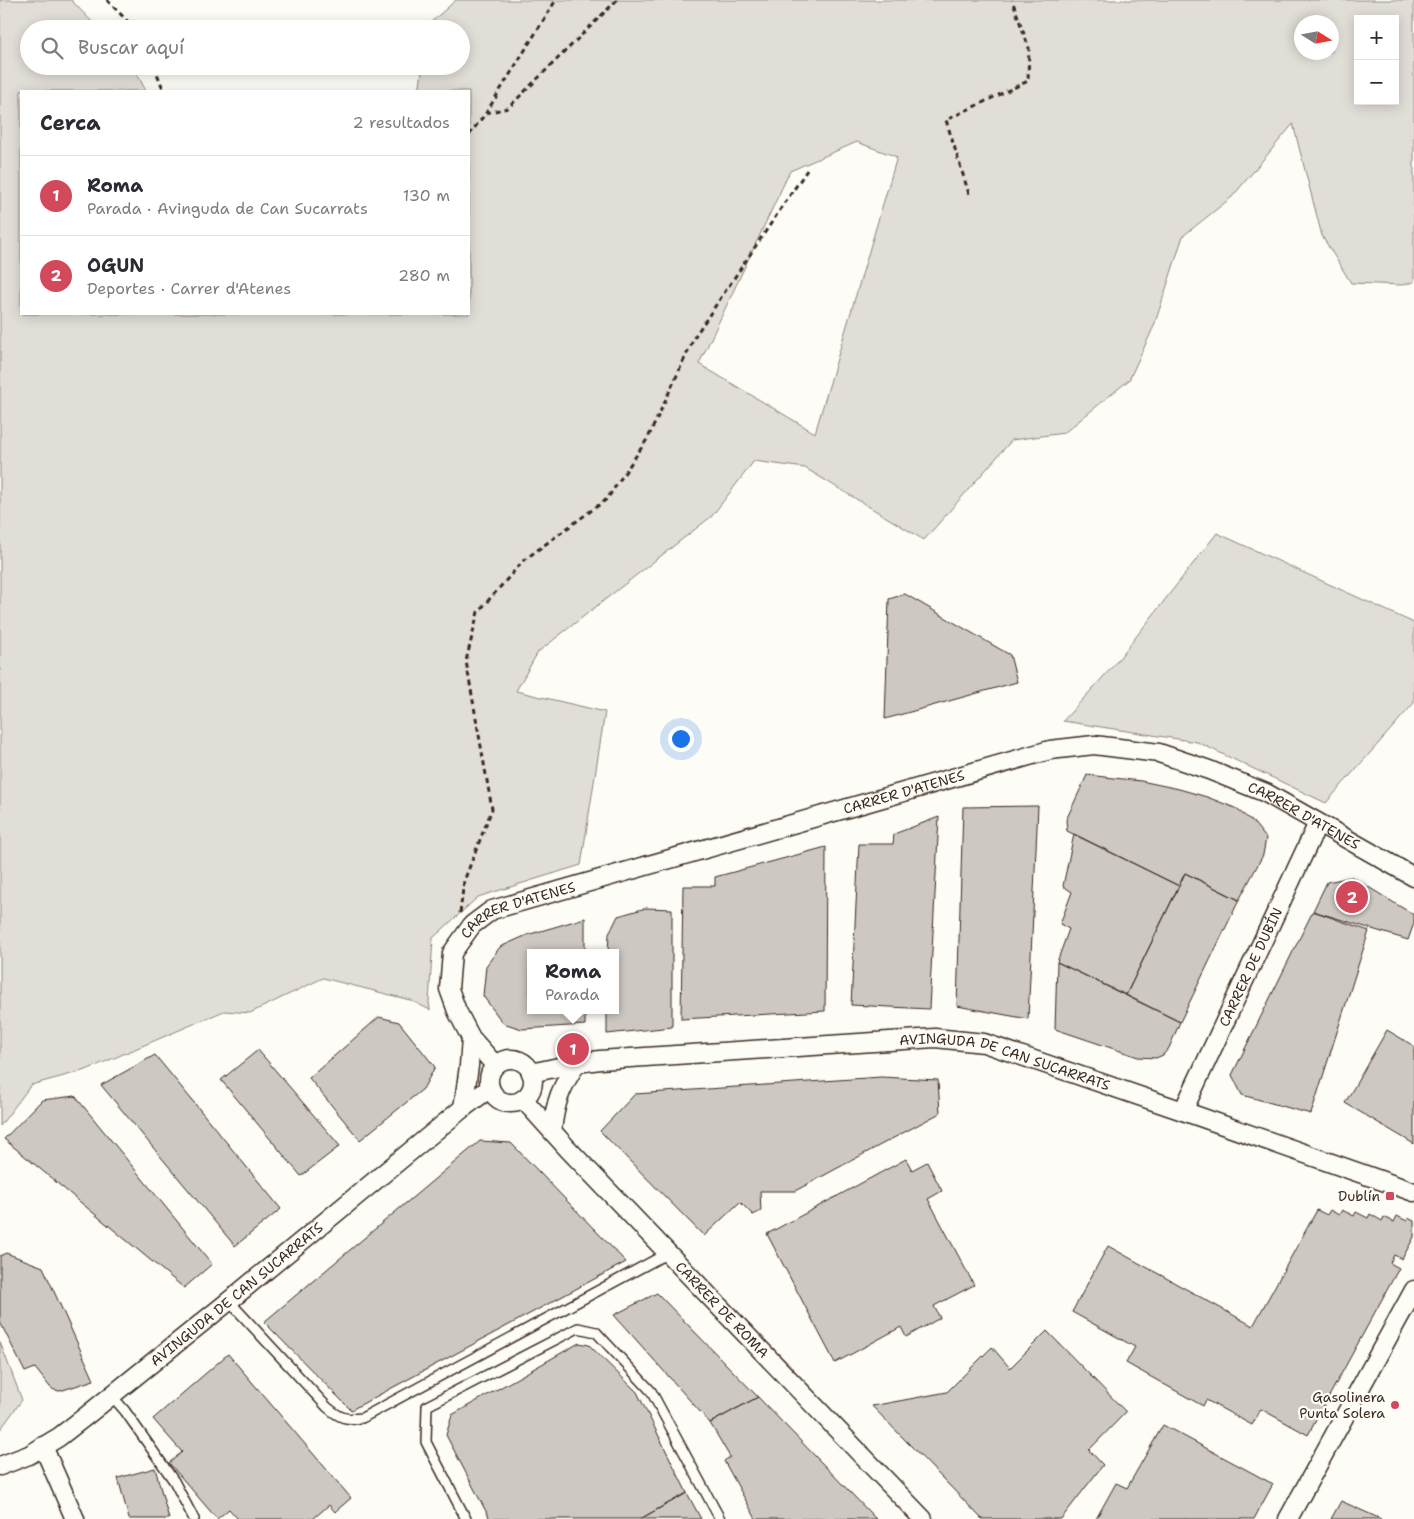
<!DOCTYPE html>
<html lang="es">
<head>
<meta charset="utf-8">
<style>
  :root { --surface:#fff; --page:#f2f2f3; --text:#2b2b33; --muted:#7c7c81; --line:#e1e1e2; --accent:#d1495b }
  body { margin:0; font-family:"Shantell Sans",sans-serif; background:var(--page); color:var(--text) }
  .controls { position:absolute; right:15px; top:15px; display:grid; overflow:hidden; border-radius:0px; box-shadow:0 2px 12px #0003 }
  .controls button { width:45px; height:45px; display:grid; place-items:center; padding:0; border:0; border-bottom:1px solid var(--line); background:var(--surface); color:var(--text); font:25px sans-serif }
  .compass { position:absolute; left:1294px; top:15px; width:45px; height:45px; border-radius:50%; background:var(--surface); box-shadow:0 2px 12px #0003; rotate:101deg }
  .you { position:absolute; left:680px; top:738px; width:18px; height:18px; margin:-12px; border:4px solid #fff; border-radius:50%; background:#1a73e8; box-shadow:0 0 0 8px #1a73e833 }
  .badge { display:grid; place-items:center; width:32px; height:32px; border-radius:50%; background:var(--accent); color:#fff; font-size:16px; font-weight:700 }
  .pin { position:absolute; translate:-50% -50%; border:2px solid #fff; box-shadow:0 1px 5px #0006 }
  .popup { position:absolute; left:527px; top:949px; width:92px; height:65px; box-sizing:border-box; display:grid; place-content:center; border-radius:0px; background:var(--surface); filter:drop-shadow(0 1px 4px #0005); font-size:16px; white-space:nowrap; color:var(--muted) }
  .popup b { font-size:19px; color:var(--text) }
  .popup::after { content:''; position:absolute; left:50%; top:100%; margin-left:-10px; border:10px solid transparent; border-top-color:var(--surface) }
  .list { margin:0; padding:0; list-style:none }
  h2 { display:flex; justify-content:space-between; align-items:center; height:65px; margin:0; padding:0 20px; font-size:21px }
  h2 small { font-size:16px; font-weight:400; color:var(--muted) }
  .list li { display:grid; grid-template-columns:32px 1fr auto; gap:15px; align-items:center; box-sizing:border-box; height:80px; padding:0 20px; border-top:1px solid var(--line) }
  .list b { display:block; font-size:19px; white-space:nowrap }
  .list p { margin:0; font-size:16px; white-space:nowrap; color:var(--muted) }
  .list em { font-size:16px; font-style:normal; color:var(--muted) }
  .icon { flex:none; width:28px; height:28px; fill:none; stroke:currentColor; stroke-width:2; stroke-linecap:round; stroke-linejoin:round }
  .map { position:relative; flex:none; width:1414px; height:1519px; overflow:hidden }
  .search { position:absolute; background:var(--surface); box-shadow:0 2px 12px #0003; left:20px; top:20px; width:450px; height:55px; display:flex; align-items:center; gap:12px; box-sizing:border-box; padding:0 18px; border-radius:28px; color:var(--muted); font-size:19px }
  .panel { position:absolute; background:var(--surface); box-shadow:0 2px 12px #0003; left:20px; top:90px; width:450px; height:225px; border-radius:0px }
  .map>svg:first-child { display:block }
</style>
</head>
<body>
<div class="map">
<svg width="1414" height="1519" viewBox="0 0 1414 1519">
  <rect width="100%" height="100%" fill="#fdfcf7"/>
  <filter id="ink" filterUnits="userSpaceOnUse"><feTurbulence type="fractalNoise" baseFrequency=".02" numOctaves="2"/><feDisplacementMap in="SourceGraphic" scale="10" xChannelSelector="R" yChannelSelector="G"/><feConvolveMatrix kernelMatrix="1 2 1 2 8 2 1 2 1" color-interpolation-filters="sRGB"/></filter>
  <g filter="url(#ink)">
    <path fill="#e1ded7" stroke="#8e847a" fill-rule="evenodd" d="M0,0H71L99,29H29V66H133L146,91H21V314H469V91H419L423,66H461V29H429V24L456,0H1414V282L1402,285L1351,283L1322,236L1293,124L1232,197L1183,236L1154,326L1129,380L1064,433L1012,440L924,540L805,468L754,461L712,516L538,652L516,691L605,712L581,865L478,897L433,938L429,1002L430,1010L410,1000L323,978L250,1013L224,1011L86,1070L31,1085L0,1126ZM1358,19H1395V101H1358ZM1332,22V52H1302V22ZM857,142L897,157L815,433L699,364L790,171Z
      M1217,533L1414,623V703L1326,803L1197,742L1063,721L1114,665Z
      M0,1342L22,1400L0,1430Z"/>
    <path fill="#cdc8c2" stroke="#3b2a1e" d="M905,594L1010,655L1017,682L885,719L889,599Z
      M1087,775L1141,781L1179,789L1207,797L1235,808L1253,822L1266,838L1263,855L1239,900L1185,873L1179,886L1067,831L1066,820Z
      M1038,806L1028,1019L957,1006L963,807Z
      M939,817L929,1009L851,1005L859,844H893L894,834Z
      M1074,834L1179,886L1126,995L1057,962L1069,929L1060,924L1072,892L1063,886Z
      M826,847L825,1011L681,1019L683,886H715V877Z
      M1185,873L1239,900L1180,1022L1126,995Z
      M1352,877L1414,915V923L1408,940L1313,911L1327,882Z
      M646,908L672,909V1027L607,1034V1010H616V953H608L609,934L618,916Z
      M1313,911L1369,931L1311,1114L1242,1095L1232,1075Z
      M585,918V953H530V1010H585V1025L522,1029L503,1023L483,996L486,966L500,947L527,935Z
      M1057,962L1180,1022L1169,1048L1163,1055L1156,1058L1138,1057L1055,1029Z
      M379,1017L399,1022L435,1067L423,1089L360,1140L309,1078Z
      M1387,1030L1414,1046V1144L1345,1103Z
      M258,1050L340,1146L301,1176L221,1080Z
      M155,1055L281,1209L235,1246L101,1085Z
      M881,1077L938,1080L940,1113L795,1191H760L761,1211L753,1215L740,1202L704,1236L600,1131L635,1094Z
      M75,1096L212,1264L184,1288L4,1139L42,1100Z
      M480,1141L511,1143L626,1262L351,1410L264,1322Z
      M906,1159L912,1170L927,1162L942,1191L928,1199L974,1285L934,1306L940,1318L906,1337L901,1327L835,1363L767,1234Z
      M1317,1210L1327,1215L1330,1210L1339,1215L1342,1210L1354,1216L1356,1212L1368,1218L1370,1214L1382,1221L1384,1217L1394,1222L1397,1216L1407,1221L1408,1218L1414,1221V1237L1402,1259L1394,1255L1390,1263L1399,1268L1308,1435L1261,1409L1252,1425L1206,1400L1203,1406L1126,1363L1135,1347L1072,1312L1108,1246L1253,1326Z
      M6,1253L43,1267L94,1380L60,1391L54,1390L50,1387L35,1368L25,1372L0,1322V1256Z
      M657,1293L758,1397L710,1423L614,1315Z
      M1047,1331L1126,1412L1089,1450L1103,1465L1061,1519H982L872,1406L947,1392L992,1347L1010,1368Z
      M579,1343L589,1345L637,1392L687,1493L640,1519H490L446,1435L452,1415Z
      M228,1354L351,1498L335,1512L329,1505L313,1519H238L229,1509L217,1519L169,1463L182,1452L153,1419Z
      M758,1397L876,1519H756L724,1461L730,1457L710,1423Z
      M1163,1425L1273,1484L1254,1519H1096L1116,1483L1127,1488Z
      M155,1468L169,1519H129L118,1478Z
      M687,1493L701,1519H640Z
      M1341,1501L1381,1519H1331Z"/>
    <g fill="none" stroke-linecap="round" stroke-linejoin="round">
      <g stroke="#3b2a1e" stroke-width="12">
        <path id="service" d="M229,1301L327,1407C340,1418 345,1420 362,1418L668,1253
          M112,1396L125,1411L174,1481L194,1519
          M466,1519L426,1442L427,1406L578,1328L596,1332L651,1391L720,1519"/>
      </g>
      <g stroke="#3b2a1e" stroke-width="21">
        <g id="minor">
          <circle cx="511" cy="1081" r="22"/>
          <path id="s1" d="M495,1065L471,1038L457,1011L449,989L452,953L472,925L492,910L1050,750L1094,745L1159,753L1209,770L1266,793L1414,877"/>
          <path id="s2" d="M531,1073L577,1063L600,1060L935,1038L984,1043L1183,1111L1414,1192"/>
          <path id="s3" d="M523,1099L568,1149L923,1519"/>
          <path d="M463,1108L469,1066L471,1038"/>
          <path id="s4" d="M1183,1111L1318,823"/>
          <path d="M552,1131C555,1102 561,1087 577,1063"/>
          <path d="M43,1446L75,1519"/>
          <path id="s5" d="M0,1466L29,1455L59,1437L86,1416L229,1301L463,1108L490,1088"/>
          <path d="M1288,1519L1414,1290"/>
        </g>
      </g>
      <path stroke="#3b2a1e" stroke-width="3" stroke-dasharray="5 4" stroke-linecap="butt" d="M107,0L135,29
        M154,66L164,91
        M486,113L508,108L617,0
        M469,135L486,113L556,0
        M969,194L946,120L1028,81L1029,48L1012,0
        M460,913L464,881L492,809L466,661L478,612L524,560L607,499L648,438L695,336L807,170"/>
      <use href="#service" stroke="#fdfcf7" stroke-width="9"/>
      <use href="#minor" stroke="#fdfcf7" stroke-width="18"/>
    </g>
  </g>
  <g fill="#d1495b" stroke="#fdfcf7" stroke-width="2">
    <rect x="1385" y="1191" width="10" height="10" rx="2.5"/>
    <circle cx="1395" cy="1405" r="5"/>
  </g>
  <g text-anchor="middle" stroke-width="4.5" stroke-linejoin="round" paint-order="stroke">
    <g font-size="14" fill="#3b2a1e" stroke="#fdfcf7">
      <text dy="5" stroke="none"><textPath href="#s1" startOffset="614">CARRER D'ATENES</textPath></text>
      <text dy="5" stroke="none"><textPath href="#s1" startOffset="1034">CARRER D'ATENES</textPath></text>
      <text dy="5" stroke="none"><textPath href="#s1" startOffset="209">CARRER D'ATENES</textPath></text>
      <text dy="5" stroke="none"><textPath href="#s4" startOffset="159">CARRER DE DUBÍN</textPath></text>
      <text dy="5" stroke="none"><textPath href="#s2" startOffset="479">AVINGUDA DE CAN SUCARRATS</textPath></text>
      <text dy="5" stroke="none"><textPath href="#s5" startOffset="294">AVINGUDA DE CAN SUCARRATS</textPath></text>
      <text dy="5" stroke="none"><textPath href="#s3" startOffset="290">CARRER DE ROMA</textPath></text>
    </g>
    <g font-size="14" fill="#3b2a1e" stroke="#fdfcf7" text-anchor="end">
      <text x="1380" y="1201">Dublín</text>
      <text x="1385" y="1402">Gasolinera<tspan x="1385" dy="16">Punta Solera</tspan></text>
    </g>
  </g>
</svg>
<div class="controls">
<button>+</button>
<button>−</button>
</div>
<svg class="compass" viewBox="-18 -18 36 36"><path d="M0-13l5 13h-10z" fill="#e53935"/><path d="M0 13l5-13h-10z" fill="#7c7c81"/></svg>
<div class="you"></div>
<div class="pin badge" style="left:573px;top:1049px">1</div>
<div class="popup"><b>Roma</b>Parada</div>
<div class="pin badge" style="left:1352px;top:897px">2</div>
<div class="search"><svg class="icon" aria-label="search" viewBox="0 0 24 24"><circle cx="10" cy="10" r="6"/><path d="M15 15l6 6"/></svg>Buscar aquí</div>
<section class="panel">
<h2>Cerca<small>2 resultados</small></h2>
<ul class="list">
<li><span class="badge">1</span><div><b>Roma</b><p>Parada · Avinguda de Can Sucarrats</p></div><em>130 m</em></li>
<li><span class="badge">2</span><div><b>OGUN</b><p>Deportes · Carrer d'Atenes</p></div><em>280 m</em></li>
</ul>
</section>
</div>
</body>
</html>
